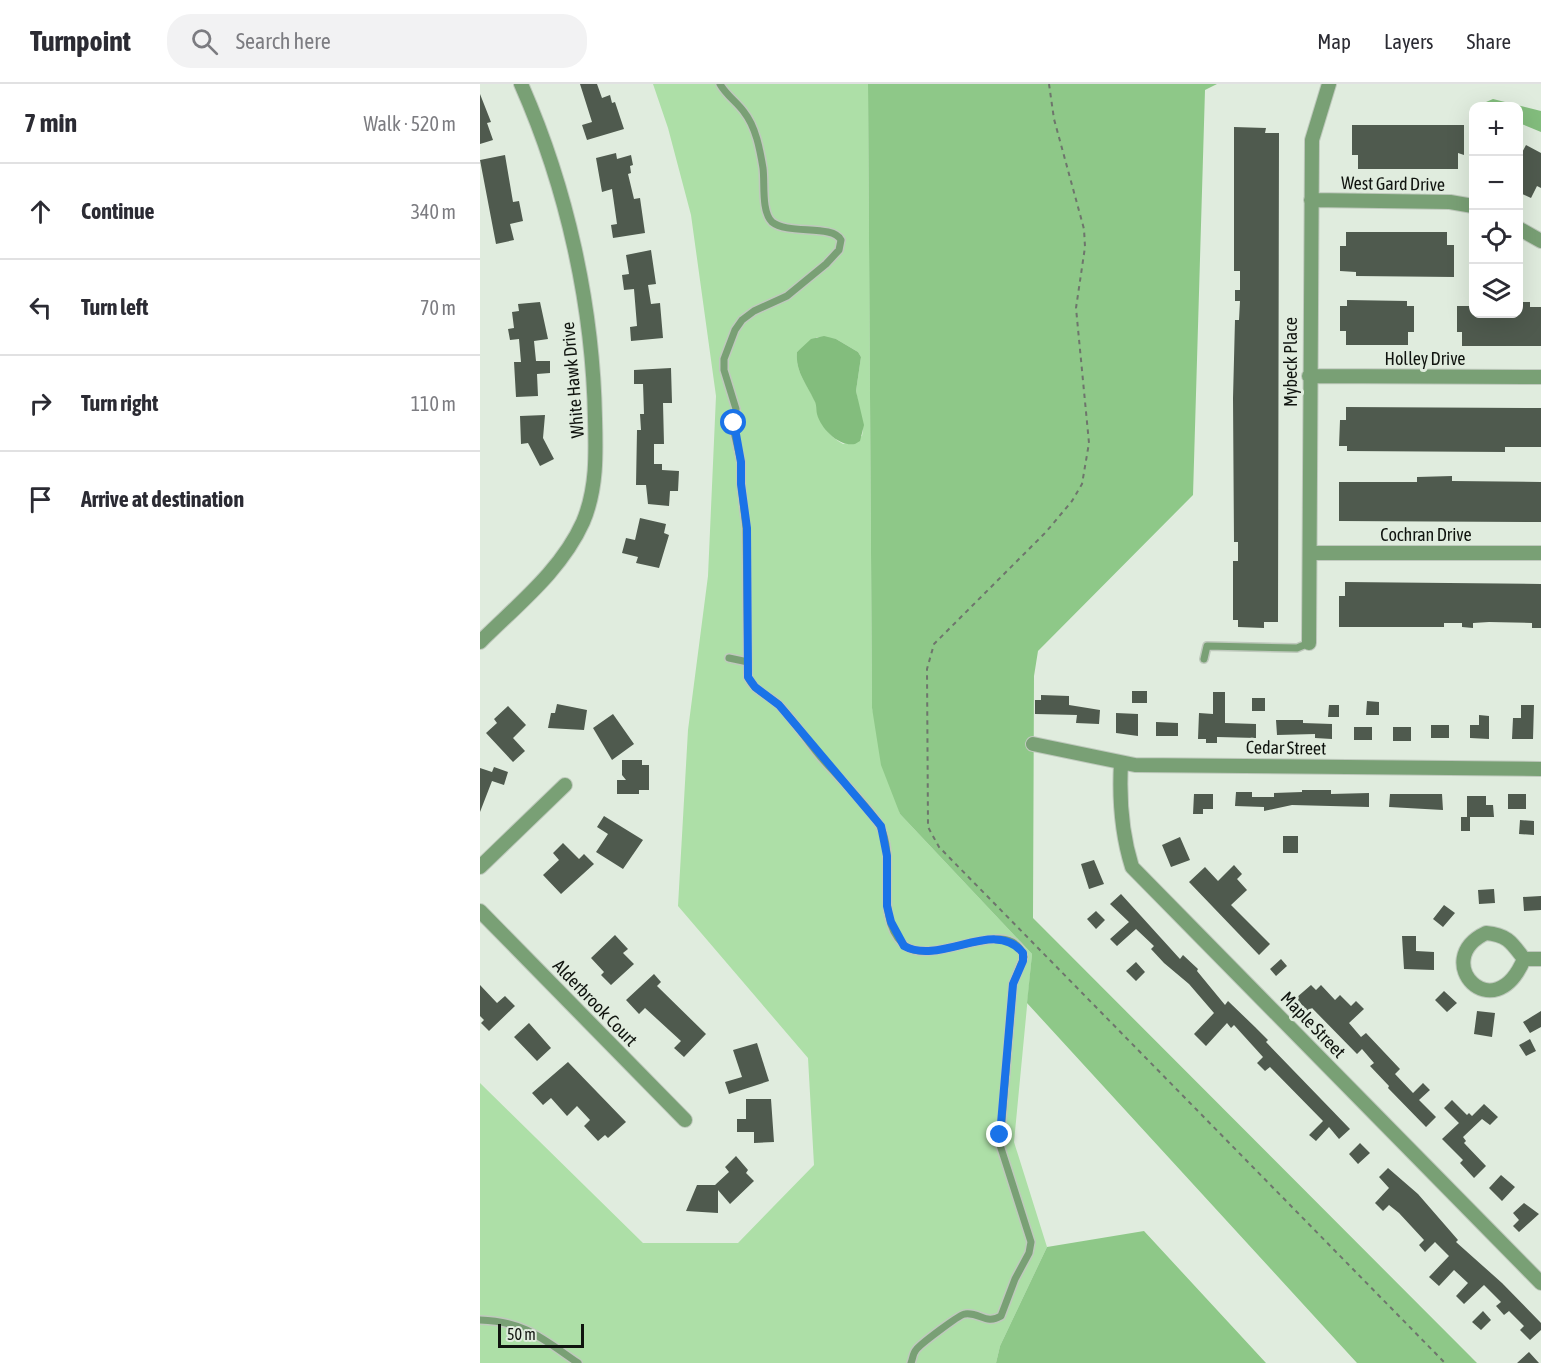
<!DOCTYPE html>
<html lang="en">
<head>
<meta charset="utf-8">
<style>
  :root { --surface:#fff; --page:#f2f2f3; --text:#2b2b33; --muted:#7c7c81; --line:#e1e1e2 }
  body { margin:0; font-family:"Asap Condensed",sans-serif; background:var(--page); color:var(--text) }
  .controls { position:absolute; right:18px; top:18px; display:grid; overflow:hidden; border-radius:12px; box-shadow:0 6px 24px #0002 }
  .controls button { width:54px; height:54px; display:grid; place-items:center; padding:0; border:0; border-bottom:2px solid var(--line); background:var(--surface); color:var(--text); font:30px sans-serif }
  .scale { position:absolute; left:18px; bottom:15px; width:86px; box-sizing:border-box; padding-left:6px; border:3px solid #10140f; border-top:0; font-size:16px; line-height:21px; white-space:nowrap; color:#10140f; -webkit-text-stroke:4px #e0ecde; paint-order:stroke }
  .stop { position:absolute; width:18px; height:18px; margin:-14px; border:4px solid #1a73e8; border-radius:50%; background:#fff }
  .stop.end { background:#1a73e8; border-color:#fff; box-shadow:0 2px 6px #0008 }
  .list { margin:0; padding:0; list-style:none }
  h2 { display:flex; justify-content:space-between; align-items:center; height:78px; margin:0; padding:0 24px; font-size:26px }
  h2 small { font-size:20px; font-weight:400; color:var(--muted) }
  .list li { display:grid; grid-template-columns:39px 1fr auto; gap:18px; align-items:center; box-sizing:border-box; height:96px; padding:0 24px; border-top:2px solid var(--line) }
  .list b { display:block; font-size:22px; white-space:nowrap }
  .list em { font-size:20px; font-style:normal; color:var(--muted) }
  .icon { flex:none; width:33px; height:33px; fill:none; stroke:currentColor; stroke-width:2; stroke-linecap:round; stroke-linejoin:round }
  .map { position:relative; flex:none; width:1061px; height:1279px; overflow:hidden }
  header { display:flex; align-items:center; gap:36px; box-sizing:border-box; height:84px; padding:0 30px; background:var(--surface); border-bottom:2px solid var(--line) }
  header strong { font-size:28px }
  nav { display:flex; gap:33px; margin-inline-start:auto; font-size:21px }
  .search { width:420px; height:54px; background:var(--page); display:flex; align-items:center; gap:15px; box-sizing:border-box; padding:0 21px; border-radius:24px; color:var(--muted); font-size:22px }
  main { display:flex }
  aside { flex:1; background:var(--surface) }
  .map>svg:first-child { display:block }
</style>
</head>
<body>
<header>
<strong>Turnpoint</strong>
<div class="search"><svg class="icon" aria-label="search" viewBox="0 0 24 24"><circle cx="10" cy="10" r="6"/><path d="M15 15l6 6"/></svg>Search here</div>
<nav><a>Map</a><a>Layers</a><a>Share</a></nav>
</header>
<main>
<aside>
<h2>7 min<small>Walk · 520 m</small></h2>
<ul class="list">
<li><svg class="icon" aria-label="ahead" viewBox="0 0 24 24"><path d="M12 20V5M6 11l6-6 6 6"/></svg><div><b>Continue</b></div><em>340 m</em></li>
<li><svg class="icon" aria-label="left" viewBox="0 0 24 24"><path d="M17 20v-9H6M10 6l-5 5 5 5"/></svg><div><b>Turn left</b></div><em>70 m</em></li>
<li><svg class="icon" aria-label="right" viewBox="0 0 24 24"><path d="M7 20v-9h11M14 6l5 5-5 5"/></svg><div><b>Turn right</b></div><em>110 m</em></li>
<li><svg class="icon" aria-label="arrive" viewBox="0 0 24 24"><path d="M6 21V4h12l-3 4 3 4H6"/></svg><div><b>Arrive at destination</b></div></li>
</ul>
</aside>
<div class="map">
<svg width="1061" height="1279" viewBox="0 0 1061 1279">
  <rect width="100%" height="100%" fill="#e0ecde"/>
  <path fill="#addfa7" fill-rule="evenodd" d="M173,0H388L392,624L420,730L552,870L534,1058L567,1163L520,1262L516,1279H0V999L163,1159H258L334,1081L328,974L198,822L208,646L228,492L236,312L211,131L188,44ZM337,253L356,255L378,268L381,273L376,307L383,346L382,352L363,360C340,346 344,338 335,317C327,300 315,288 317,268Z"/>
  <path fill="#8ec888" d="M388,0H737L725,6L713,411L558,567L554,592L553,834L997,1279H877L547,919L552,870L420,730L401,681L392,624Z
    M664,1147L786,1279H516L520,1262L567,1163Z"/>
  <path fill="#83bd7d" d="M1013,15L1061,27V48L1039,39L1038,22L999,21Z
    M344,252L356,255L378,268L381,273L376,307L384,341L380,357L375,360C359,363 341,345 337,330C336,325 337,321 334,316C326,299 315,287 317,268L331,255Z"/>
  <path fill="#4f5a4e" d="M100,0H117L122,14L130,11L132,19L135,18L144,45L107,56L102,41L112,38Z
    M0,10L11,38L7,39L13,56L0,60Z
    M872,41H984V71L978,69V85H878V71H872Z
    M754,43L786,44L785,49H799L798,538H784V544L758,543V536H753V477H758V458H754L753,314L755,236H759L760,217H755V206H760V187H754Z
    M1046,61L1061,69V104L1057,102L1051,114L1038,108V76Z
    M136,69L137,75L151,71L153,81L150,82L151,89L148,90L154,115L160,114L165,149L133,154L131,141L137,140L132,105L122,108L116,74Z
    M25,71L33,118L39,117L43,137L30,140L34,156L16,160L0,76Z
    M866,148H967V161H974V193L876,192V188L860,187V162H866Z
    M171,166L176,200L168,201L171,220L180,219L183,254L151,257L150,243L157,242L154,205L144,206L142,191L149,190L146,171Z
    M867,216L927,217V222H934V248H928V261H866V247H860V222H867Z
    M60,218L68,255L54,257L56,277H70V289L57,290L58,312L36,313L34,278H41L39,255L30,256L28,245L34,244L32,228L39,227L38,220Z
    M1038,218H1050V223H1061V262H982V248H977V222H993V230H1038Z
    M191,284L192,319H183L184,360H174V380H182V386L199,387L198,407H190L189,422L168,420L166,401H156L157,346H161L160,330H164L163,300H154V286Z
    M866,323L1061,324V363H1025V368L867,367V362H859L860,336H866Z
    M65,331L63,354L74,375L60,382L48,359L41,360L40,332Z
    M972,392V397L1061,398V438L859,437V398H937V393Z
    M160,434L186,440L184,449L189,451L179,484L156,479L158,473L142,469L146,454L155,456Z
    M865,498L1061,500V544H1052V539L1009,538L993,539V544L982,543V539H964V543H859V512H865Z
    M652,607H667V619H652Z
    M733,608H745V639L776,640V654L737,653V659H726V655H718L719,629L733,630Z
    M561,611L589,612V621L620,626L619,640L596,639L597,631L555,630V616H561Z
    M772,614H785V627H772Z
    M887,617L899,618V631H886Z
    M77,620L107,626L104,646L68,644L71,629H75Z
    M849,621H859V633H848Z
    M1041,621H1054L1053,655H1032L1033,634H1041Z
    M28,622L46,641L33,654L45,667L33,678L6,649L17,639L14,635Z
    M636,629L658,630V652L636,649Z
    M133,630L154,660L132,676L113,644Z
    M999,631L1009,632V655L990,654V641H999Z
    M796,636H823V639L852,640V655L835,654V650L797,651Z
    M676,638L698,639V652H676Z
    M951,641H969V654H951Z
    M874,643H892V656H874Z
    M913,643H931V657H913Z
    M142,676H162V681H169V706H159V710H137V696H146L142,691Z
    M14,683L28,688L24,701L12,697L0,728V684L12,688Z
    M822,706H851V710L889,709V723L812,721L784,727V723L755,722L756,708H772V713H794V709L822,708Z
    M714,710H733V725H723V730H713Z
    M910,710H962L963,726L909,723Z
    M1028,710H1046V725H1028Z
    M987,712H1006V721H1013L1014,733H987Z
    M124,732L163,756L143,785L116,768L128,750L117,743Z
    M981,733H990V747H981Z
    M1040,736L1054,737V751L1039,750Z
    M803,752H818V769H803Z
    M700,753L710,776L691,783L682,761Z
    M83,759L99,775L104,770L114,780L81,810L63,791L79,776L73,769Z
    M614,776L624,800L609,805L601,780Z
    M754,781L762,790L757,795L767,806L751,821L790,860L779,871L709,798L725,783L738,797Z
    M1014,805L1015,819L999,820L998,806Z
    M641,810L700,875L703,871L718,885L717,887L745,921L748,917L775,943L788,956L786,958L870,1045L859,1055L849,1043L836,1057L829,1051L843,1037L790,983L785,987L777,979L783,973L754,941L751,944L747,939L726,962L714,950L734,929L709,900L684,879L671,865L674,862L656,845L637,862L630,855L649,838L630,820Z
    M1061,812V826L1044,827L1043,813Z
    M964,821L975,829L963,843L953,835Z
    M616,827L625,836L616,845L607,835Z
    M135,851L148,865L143,869L154,880L131,901L121,891L124,888L111,874Z
    M922,852H936V867L954,868V886L924,885Z
    M801,875L807,882L796,892L790,885Z
    M656,878L665,888L656,897L646,887Z
    M174,890L181,898L177,902L226,950L204,973L194,964L201,957L165,924L159,930L146,916Z
    M0,901L17,919L25,912L35,922L9,947L1,939L4,936L0,932Z
    M831,901L836,906L841,901L855,916L860,911L871,922L876,917L884,925L869,939L881,953L886,949L920,985L915,990L933,1009L943,999L950,1006L939,1016L956,1033L946,1043L908,1004L909,1002L890,982L894,979L882,965L877,970L832,924L828,928L816,914Z
    M964,907L977,919L967,928L955,916Z
    M997,927L1015,929L1012,953L994,950Z
    M1061,927V943L1050,949L1043,938Z
    M49,939L71,964L57,977L34,953Z
    M1050,955L1056,967L1046,972L1039,961Z
    M277,959L289,997L249,1010L245,998L262,993L253,966Z
    M88,978L146,1038L128,1054L125,1051L118,1057L104,1042L110,1036L97,1022L87,1032L71,1014L63,1021L52,1009Z
    M266,1015H291L294,1058L274,1059V1048H257V1035H266Z
    M972,1016L987,1031L989,1029L992,1032L1004,1020L1018,1033L1010,1041L1002,1035L983,1053L986,1057L984,1059L1006,1082L994,1094L980,1079L983,1076L962,1055L979,1039L964,1024Z
    M880,1059L890,1069L878,1080L869,1070Z
    M256,1072L268,1086L266,1089L274,1097L250,1120L238,1106V1129L206,1127L217,1101H235L249,1088L245,1083Z
    M908,1084L938,1110L978,1156L976,1158L1022,1199L1061,1239V1246L1050,1256L1040,1246L1044,1242L1029,1227L1024,1231L1016,1222L1021,1218L1004,1201L984,1220L976,1212L988,1199L974,1186L959,1202L949,1193L969,1172L955,1158L945,1168L939,1161L944,1156L919,1129L909,1121L903,1127L895,1119L909,1104L899,1093Z
    M1021,1091L1035,1103L1022,1117L1009,1104Z
    M1044,1119L1059,1130L1039,1148L1033,1142L1039,1136L1033,1129Z
    M1003,1227L1011,1236L1001,1246L992,1238Z
    M1049,1268L1059,1279H1037Z"/>
  <g fill="none" stroke-linecap="round" stroke-linejoin="round">
    <g stroke="#bfc9bd" stroke-width="10">
      <path id="service" d="M240,0C246,11 257,18 264,28C276,43 280,66 283,84C285,99 281,127 292,138C308,151 353,140 361,156L359,166L346,180L307,212L274,227L262,236L255,246L244,275V286L256,325L254,348L261,378V400L266,444L268,593C274,607 288,611 298,620C315,637 328,659 344,677C358,693 391,725 400,742C418,775 393,832 423,860C450,887 530,827 544,873L533,900L520,1061L551,1158L549,1169L535,1195L521,1232C506,1241 500,1228 485,1230C480,1230 439,1261 436,1266C433,1269 433,1274 431,1279
        M249,574L268,578
        M724,575L727,562L817,564L829,559
        M0,1236C44,1237 63,1255 98,1279"/>
    </g>
    <g stroke="#bfc9bd" stroke-width="16">
      <path id="minor" d="M831,116L970,118L993,122
        M1038,144L1061,157
        M829,292L1061,293
        M830,469H1061
        M0,558C37,521 81,487 103,438C117,405 116,370 115,335C113,222 87,104 41,0
        M829,559L832,56L849,0
        M553,660L655,681L1061,685
        M641,679C639,715 641,748 652,783L1061,1199
        M0,783L85,701
        M0,827L205,1036
        M1006,849C1028,851 1032,859 1044,875C1014,947 949,876 1006,849Z
        M1044,875H1061"/>
    </g>
    <path stroke="#6e756c" stroke-width="2" stroke-dasharray="4.5 4.5" stroke-linecap="butt" d="M569,0L574,35L604,145L605,163L596,224L609,359L602,400L592,417L566,448L454,560L447,585L448,743L459,763L965,1279"/>
    <use href="#service" stroke="#79a075" stroke-width="7"/>
    <use href="#minor" stroke="#79a075" stroke-width="14"/>
  </g>
  <g fill="none" stroke-linecap="round" stroke-linejoin="round">
    <path stroke="#1a73e8" stroke-width="8" d="M254,339L261,378V400L267,444L268,593L275,603L299,621L401,742L407,772V822L411,838L424,862C461,882 515,833 543,869V877L533,900L520,1051"/>
  </g>
  <g text-anchor="middle" stroke-width="6" stroke-linejoin="round" paint-order="stroke">
    <g font-size="18" fill="#10140f" stroke="#e0ecde">
      <text transform="translate(913 100) rotate(1)" y="6">West Gard Drive</text>
      <text x="945" y="281">Holley Drive</text>
      <text transform="translate(811 278) rotate(-90)" y="6">Mybeck Place</text>
      <text transform="translate(93 296) rotate(-95)" y="6">White Hawk Drive</text>
      <text x="946" y="457">Cochran Drive</text>
      <text transform="translate(806 664) rotate(1)" y="6">Cedar Street</text>
      <text transform="translate(115 919) rotate(46)" y="6">Alderbrook Court</text>
      <text transform="translate(833 941) rotate(46)" y="6">Maple Street</text>
    </g>
  </g>
</svg>
<div class="controls">
<button>+</button>
<button>−</button>
<button><svg class="icon" aria-label="locate" viewBox="0 0 24 24"><circle cx="12" cy="12" r="6"/><path d="M12 2v4M12 18v4M2 12h4M18 12h4"/></svg></button>
<button><svg class="icon" aria-label="layers" viewBox="0 0 24 24"><path d="M12 4l9 5-9 5-9-5zM3 14l9 5 9-5"/></svg></button>
</div>
<div class="scale">50 m</div>
<div class="stop" style="left:254px;top:339px"></div>
<div class="stop end" style="left:520px;top:1051px"></div>
</div>
</main>
</body>
</html>
